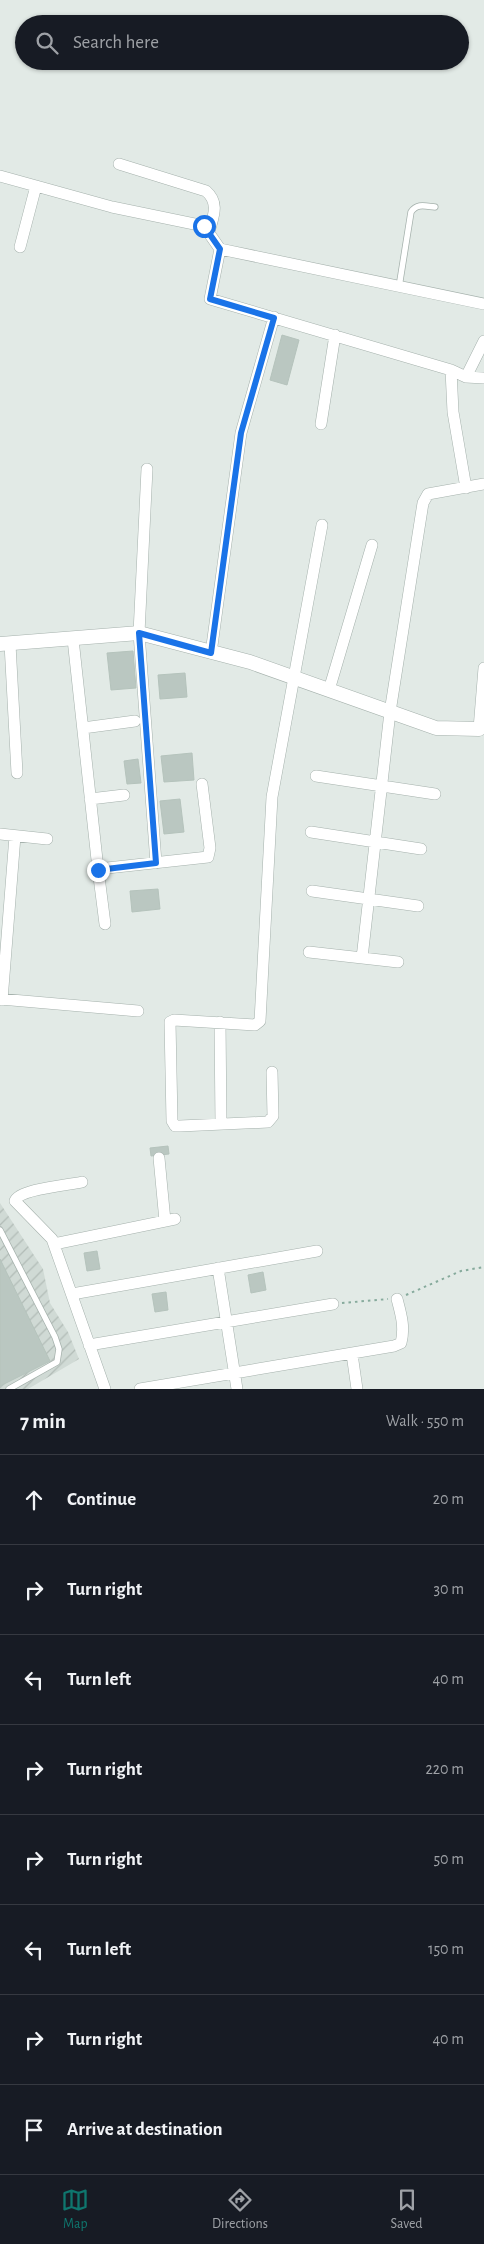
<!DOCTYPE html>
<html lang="en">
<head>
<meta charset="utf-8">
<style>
  :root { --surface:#171b24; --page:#242831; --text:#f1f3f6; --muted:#9ea1a6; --line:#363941; --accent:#0f766e }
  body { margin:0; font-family:"Alegreya Sans",sans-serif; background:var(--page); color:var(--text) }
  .stop { position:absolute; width:15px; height:15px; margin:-11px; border:4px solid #1a73e8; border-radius:50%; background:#fff }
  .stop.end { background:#1a73e8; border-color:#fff; box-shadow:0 1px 5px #0008 }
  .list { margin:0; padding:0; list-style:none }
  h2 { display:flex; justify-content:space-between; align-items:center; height:65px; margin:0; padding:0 20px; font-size:21px }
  h2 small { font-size:16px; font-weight:400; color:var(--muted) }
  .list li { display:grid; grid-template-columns:32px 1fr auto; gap:15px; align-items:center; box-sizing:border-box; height:90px; padding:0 20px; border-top:1px solid var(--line) }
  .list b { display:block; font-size:19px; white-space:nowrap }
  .list em { font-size:16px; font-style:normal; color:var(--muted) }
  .icon { flex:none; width:28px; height:28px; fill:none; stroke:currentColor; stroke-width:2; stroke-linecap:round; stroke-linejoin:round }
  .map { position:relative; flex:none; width:484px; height:1389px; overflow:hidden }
  .search { position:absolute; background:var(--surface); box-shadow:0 1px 4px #0004; left:15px; right:15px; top:15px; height:55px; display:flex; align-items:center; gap:12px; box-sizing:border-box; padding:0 18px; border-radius:28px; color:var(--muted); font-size:19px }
  .sheet { height:785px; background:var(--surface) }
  nav { display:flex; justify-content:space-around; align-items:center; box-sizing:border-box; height:70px; border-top:1px solid var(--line); background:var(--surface); font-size:14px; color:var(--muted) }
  nav a { display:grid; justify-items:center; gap:2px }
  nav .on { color:var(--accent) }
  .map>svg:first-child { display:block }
</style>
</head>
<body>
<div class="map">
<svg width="484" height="1389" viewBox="0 0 484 1389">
  <defs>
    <pattern id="industrial-furrows" width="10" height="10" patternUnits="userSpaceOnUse" patternTransform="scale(1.25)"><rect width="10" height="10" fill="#d0dad5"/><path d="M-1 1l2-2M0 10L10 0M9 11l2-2" fill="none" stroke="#b2bcb7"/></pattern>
  </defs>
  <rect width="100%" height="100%" fill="#e2eae6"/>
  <path fill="url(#industrial-furrows)" d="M0,1203L43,1269L50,1303L68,1332L79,1359L28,1389H0Z"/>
  <path fill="#bac7c1" stroke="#b5c3bc" d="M282,335L299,340L287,385L270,380Z
    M133,651L136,688L111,690L107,653Z
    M185,673L187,697L160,699L158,675Z
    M192,753L194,780L164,782L161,756Z
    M138,759L141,783L127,784L124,761Z
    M180,799L184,832L164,834L160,801Z
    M158,889L160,909L132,912L130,891Z
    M168,1146L169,1154L151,1156L150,1148Z
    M97,1251L100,1269L87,1271L84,1253Z
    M0,1259L50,1361L0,1386Z
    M263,1272L266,1290L251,1293L248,1275Z
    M166,1292L168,1310L155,1312L152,1294Z"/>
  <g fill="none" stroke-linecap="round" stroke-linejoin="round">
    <g stroke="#a5b1ac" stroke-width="7">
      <path id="service" d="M399,287L411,212C417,203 425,206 435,207
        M0,1230L55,1337L59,1349L57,1362L9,1389"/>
    </g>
    <g stroke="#a5b1ac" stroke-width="12">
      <path id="minor" d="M119,164L206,191C220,203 213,217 209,232
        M0,176L112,207L204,226L220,249L210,299L451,370L466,377L484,341
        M20,247L36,186
        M220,249L484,304
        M451,370L453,412L466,488
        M466,377L484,378
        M321,424L335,335
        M147,469L139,633L156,863
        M73,639L98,869
        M10,644L17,773
        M211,653L241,433L274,317
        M329,690L372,545
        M83,728L135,721
        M479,729L484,668
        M316,776L435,794
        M90,799L124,795
        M311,832L421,849
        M0,834L47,839
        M312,891L418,906
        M105,924L98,869L208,857L210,848L202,784
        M309,952L398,962
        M362,958L390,712L423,503L428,494L484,484
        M0,999L138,1011
        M2,1000L15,836
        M220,1022L221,1124
        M272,1072L273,1116L268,1122L180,1126H175L172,1121L170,1022L174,1020L255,1025L260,1021L272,797L322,525
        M159,1158L165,1221
        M82,1182C69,1185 19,1189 15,1201L52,1239L105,1389
        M54,1244L175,1219
        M218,1268L237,1389
        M72,1294L317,1251
        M89,1345L333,1304
        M352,1354L357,1389
        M140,1389L394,1346L401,1343C405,1327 401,1314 397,1299"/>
    </g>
    <g stroke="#a5b1ac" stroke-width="15">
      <path id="tertiary" d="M0,644L139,633L250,662L436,728L479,729L484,725"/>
    </g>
    <path stroke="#86aa9c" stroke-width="2" stroke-dasharray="2.5 4" stroke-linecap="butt" d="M406,1295L461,1271L484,1267
      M342,1303L388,1299"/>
    <use href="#service" stroke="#fff" stroke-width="5.5"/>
    <use href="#minor" stroke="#fff" stroke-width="11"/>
    <use href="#tertiary" stroke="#fff" stroke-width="14"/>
  </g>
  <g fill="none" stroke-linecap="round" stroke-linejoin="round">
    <path stroke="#1a73e8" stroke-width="6" d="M98,870L156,863L139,633L211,653L241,433L274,318L210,299L220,249L204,226"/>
  </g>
</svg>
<div class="stop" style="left:204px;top:226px"></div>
<div class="stop end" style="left:98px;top:870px"></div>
<div class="search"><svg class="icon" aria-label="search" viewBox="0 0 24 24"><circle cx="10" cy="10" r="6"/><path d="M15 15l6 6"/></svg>Search here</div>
</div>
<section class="sheet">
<h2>7 min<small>Walk · 550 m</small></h2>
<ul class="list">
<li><svg class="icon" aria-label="ahead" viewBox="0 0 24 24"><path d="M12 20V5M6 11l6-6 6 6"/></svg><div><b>Continue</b></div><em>20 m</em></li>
<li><svg class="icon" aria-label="right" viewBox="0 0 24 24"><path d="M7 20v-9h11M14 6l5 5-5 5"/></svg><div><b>Turn right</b></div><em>30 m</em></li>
<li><svg class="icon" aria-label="left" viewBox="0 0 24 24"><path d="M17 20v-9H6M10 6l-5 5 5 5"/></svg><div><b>Turn left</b></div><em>40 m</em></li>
<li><svg class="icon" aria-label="right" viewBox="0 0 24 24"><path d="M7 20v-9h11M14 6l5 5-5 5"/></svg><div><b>Turn right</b></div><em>220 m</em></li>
<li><svg class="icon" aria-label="right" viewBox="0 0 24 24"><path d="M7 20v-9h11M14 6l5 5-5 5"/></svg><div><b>Turn right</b></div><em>50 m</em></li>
<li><svg class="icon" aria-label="left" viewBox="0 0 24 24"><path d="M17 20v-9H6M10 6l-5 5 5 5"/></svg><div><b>Turn left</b></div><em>150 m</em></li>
<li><svg class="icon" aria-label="right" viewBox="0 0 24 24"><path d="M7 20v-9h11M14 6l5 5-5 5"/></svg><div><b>Turn right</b></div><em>40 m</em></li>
<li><svg class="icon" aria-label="arrive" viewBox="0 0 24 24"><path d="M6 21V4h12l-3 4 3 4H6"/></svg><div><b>Arrive at destination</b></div></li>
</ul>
</section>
<nav>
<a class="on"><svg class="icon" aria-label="map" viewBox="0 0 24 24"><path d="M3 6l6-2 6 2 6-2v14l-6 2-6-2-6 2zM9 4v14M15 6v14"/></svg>Map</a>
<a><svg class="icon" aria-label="directions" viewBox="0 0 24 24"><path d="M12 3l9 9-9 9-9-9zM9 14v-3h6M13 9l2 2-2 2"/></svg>Directions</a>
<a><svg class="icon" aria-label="saved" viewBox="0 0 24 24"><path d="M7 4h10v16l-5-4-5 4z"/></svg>Saved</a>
</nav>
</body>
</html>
